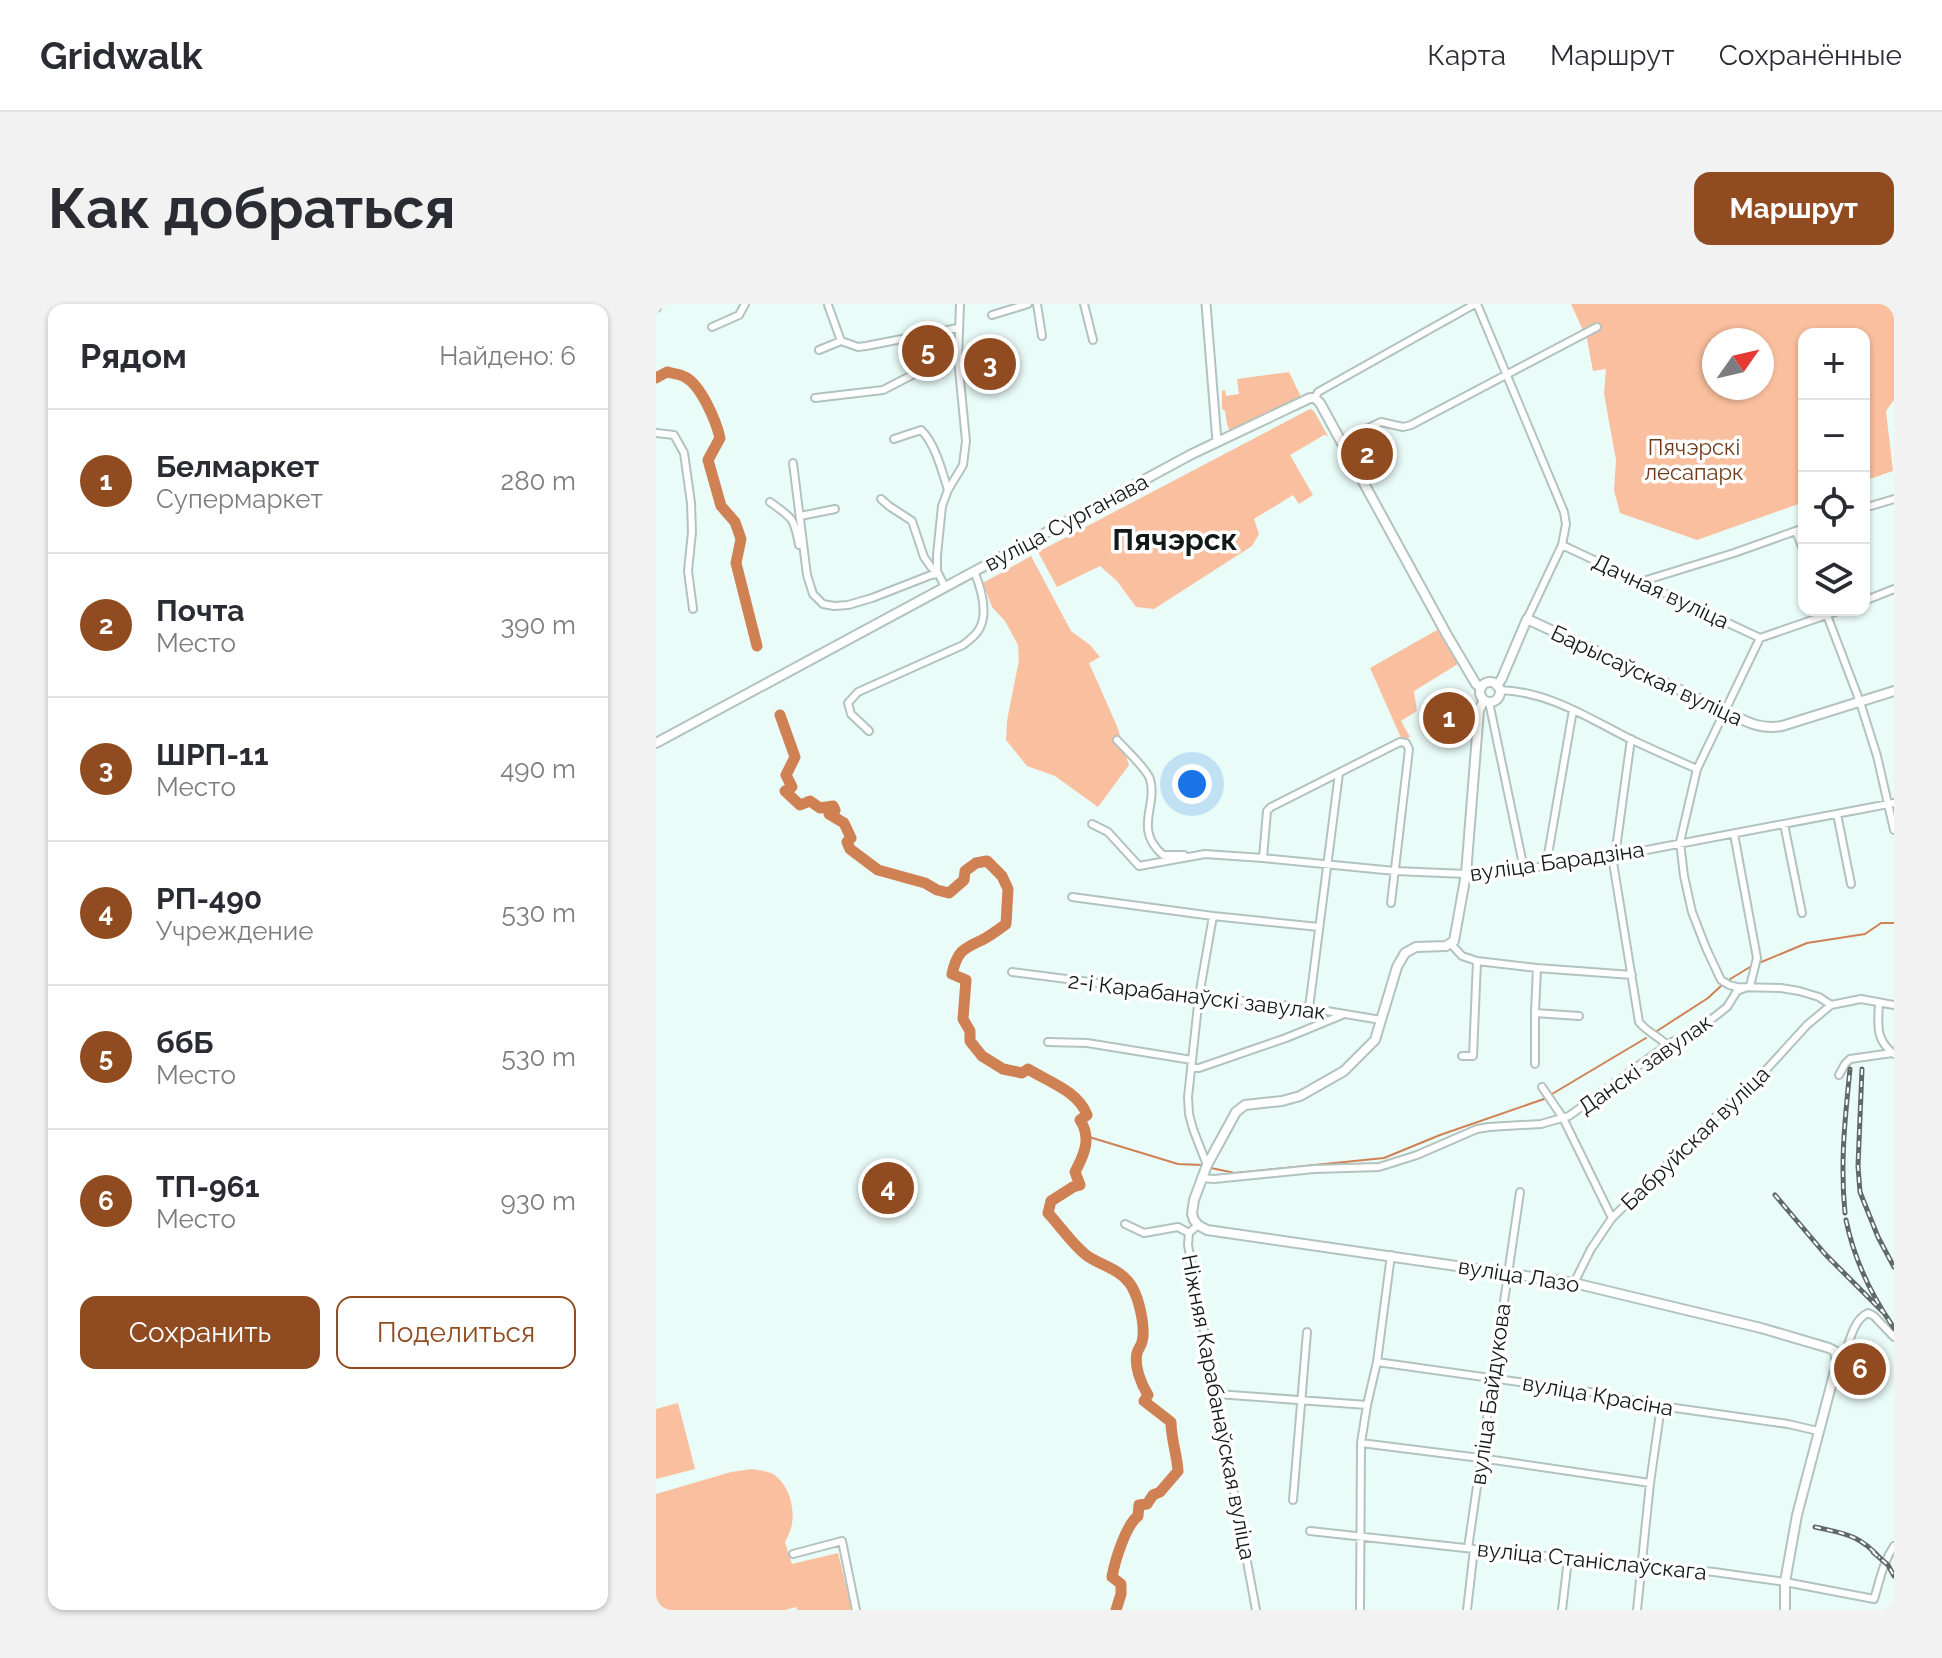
<!DOCTYPE html>
<html lang="ru">
<head>
<meta charset="utf-8">
<style>
  :root { --surface:#fff; --page:#f2f2f3; --text:#2b2b33; --muted:#7c7c81; --line:#e1e1e2; --accent:#904c20 }
  body { margin:0; font-family:Raleway,sans-serif; background:var(--page); color:var(--text) }
  .controls { position:absolute; right:24px; top:24px; display:grid; overflow:hidden; border-radius:16px; box-shadow:0 2px 6px #0004 }
  .controls button { width:72px; height:72px; display:grid; place-items:center; padding:0; border:0; border-bottom:2px solid var(--line); background:var(--surface); color:var(--text); font:40px sans-serif }
  .compass { position:absolute; left:1046px; top:24px; width:72px; height:72px; border-radius:50%; background:var(--surface); box-shadow:0 2px 6px #0004; rotate:56deg }
  .you { position:absolute; left:536px; top:480px; width:28px; height:28px; margin:-20px; border:6px solid #fff; border-radius:50%; background:#1a73e8; box-shadow:0 0 0 12px #1a73e833 }
  .badge { display:grid; place-items:center; width:52px; height:52px; border-radius:50%; background:var(--accent); color:#fff; font-size:26px; font-weight:700 }
  .pin { position:absolute; translate:-50% -50%; border:4px solid #fff; box-shadow:0 2px 8px #0006 }
  .list { margin:0; padding:0; list-style:none }
  h2 { display:flex; justify-content:space-between; align-items:center; height:104px; margin:0; padding:0 32px; font-size:34px }
  h2 small { font-size:26px; font-weight:400; color:var(--muted) }
  .list li { display:grid; grid-template-columns:52px 1fr auto; gap:24px; align-items:center; box-sizing:border-box; height:144px; padding:0 32px; border-top:2px solid var(--line) }
  .list b { display:block; font-size:30px; white-space:nowrap }
  .list p { margin:0; font-size:26px; white-space:nowrap; color:var(--muted) }
  .list em { font-size:26px; font-style:normal; color:var(--muted) }
  .actions { display:flex; gap:16px; padding:24px 32px }
  .actions a { flex:1; padding:18px 0; border:2px solid var(--accent); border-radius:16px; text-align:center; font-size:28px; color:var(--accent) }
  .actions .main { background:var(--accent); color:#fff }
  .icon { flex:none; width:44px; height:44px; fill:none; stroke:currentColor; stroke-width:2; stroke-linecap:round; stroke-linejoin:round }
  .map { position:relative; flex:none; width:1238px; height:1306px; overflow:hidden; border-radius:16px }
  header { display:flex; align-items:center; gap:48px; box-sizing:border-box; height:112px; padding:0 40px; background:var(--surface); border-bottom:2px solid var(--line) }
  header strong { font-size:38px }
  nav { display:flex; gap:44px; margin-inline-start:auto; font-size:28px }
  .intro { display:flex; align-items:center; justify-content:space-between; box-sizing:border-box; height:192px; padding:0 48px }
  h1 { margin:0; font-size:56px }
  .button { padding:20px 36px; border-radius:16px; background:var(--accent); color:#fff; font-size:28px; font-weight:700 }
  main { display:flex; gap:48px; padding:0 48px }
  aside { flex:1; background:var(--surface); border-radius:16px; box-shadow:0 2px 6px #0004 }
  .map>svg:first-child { display:block }
</style>
</head>
<body>
<header>
<strong>Gridwalk</strong>
<nav><a>Карта</a><a>Маршрут</a><a>Сохранённые</a></nav>
</header>
<div class="intro"><h1>Как добраться</h1><a class="button">Маршрут</a></div>
<main>
<aside>
<h2>Рядом<small>Найдено: 6</small></h2>
<ul class="list">
<li><span class="badge">1</span><div><b>Белмаркет</b><p>Супермаркет</p></div><em>280 m</em></li>
<li><span class="badge">2</span><div><b>Почта</b><p>Место</p></div><em>390 m</em></li>
<li><span class="badge">3</span><div><b>ШРП-11</b><p>Место</p></div><em>490 m</em></li>
<li><span class="badge">4</span><div><b>РП-490</b><p>Учреждение</p></div><em>530 m</em></li>
<li><span class="badge">5</span><div><b>ббБ</b><p>Место</p></div><em>530 m</em></li>
<li><span class="badge">6</span><div><b>ТП-961</b><p>Место</p></div><em>930 m</em></li>
</ul>
<div class="actions"><a class="main">Сохранить</a><a>Поделиться</a></div>
</aside>
<div class="map">
<svg width="1238" height="1306" viewBox="0 0 1238 1306">
  <rect width="100%" height="100%" fill="#eafcf8"/>
  <path fill="#fabf9e" fill-rule="evenodd" d="M915,0H1238V96L1230,107L1237,167L1208,177V30H1148V198L1041,236L964,209L958,186L960,156L948,90L950,65L937,67L931,35ZM1058,36H1106V84H1058Z
    M633,68L645,93L575,131L571,120L569,107L566,105V87L569,86L570,92L583,90L581,75Z
    M654,105L658,107L672,132L668,131L634,151L657,191L643,200L637,191L598,215L603,230L596,242L498,305L480,303L461,277L444,262L401,283L382,248Z
    M375,252L415,327L434,341L444,353L433,359L461,422L473,461L442,503L399,472L371,462L350,436L351,417L363,356L362,341L349,317L336,303L327,279Z
    M781,326L802,360L758,387L761,407L745,417L754,433L746,436L714,364Z
    M22,1099L39,1165L0,1175V1105Z
    M96,1165C102,1166 110,1167 115,1169C132,1178 139,1202 136,1220C135,1226 132,1232 129,1238L136,1260L182,1249L196,1306H141L140,1303L129,1306H0V1190L75,1168Z"/>
  <g fill="none" stroke-linecap="round" stroke-linejoin="round">
    <path stroke="#d08153" stroke-width="2" d="M1103,659L1151,639L1209,630L1225,619H1238
      M1071,677L1094,663
      M1001,727L1052,694L1066,681
      M896,790L990,734
      M430,832L522,860L546,861
      M555,864L579,869L728,854L784,831L888,795"/>
    <path stroke="#d08153" stroke-width="11" d="M0,74L11,68C16,69 24,70 29,73C45,81 60,117 64,134L52,156L65,202L79,218L85,235L80,259L101,342
      M124,411L139,453L130,471L136,483L129,487L144,501L154,497L164,504L177,502L179,506L173,510L188,519L195,534L191,538L194,545L222,566L269,579L281,586L293,589L308,576L309,567L320,559L331,557L346,572L352,585L350,620C342,626 334,632 326,636C306,645 301,648 296,670L310,676L307,715L314,727V737L326,752L347,765L366,769L372,765C393,778 422,787 431,811L424,816C436,834 428,851 419,868L424,881L417,883L395,897L392,909C405,923 415,939 430,951C445,962 466,965 476,983C483,995 490,1024 486,1038C485,1042 482,1045 481,1049C478,1062 485,1080 492,1091L488,1097L515,1118C515,1135 521,1150 522,1167L504,1188L497,1191L491,1200L483,1201L482,1212C470,1221 459,1256 456,1273L465,1280V1290L460,1306"/>
    <g stroke="#b2c3bf" stroke-width="10">
      <path id="minor" d="M381,0L386,32
        M428,0L437,36
        M821,0L908,208L910,220L906,241L871,315
        M172,1L185,37L202,43L210,42L302,24
        M0,4H1
        M336,11L372,0
        M56,23L83,11L89,0
        M163,46L185,37
        M159,94L227,86L266,66L302,55
        M659,94L662,88L819,0
        M0,129L18,131L28,149L35,199L36,228L32,267L37,305
        M238,135L265,126C279,139 286,167 292,186
        M685,137L725,118L747,123L755,121L941,23
        M137,159L151,271L157,290L167,300L178,302L192,301L216,294L275,271L282,270
        M225,195L233,202L256,217L268,253L275,263L282,270
        M114,198C136,214 138,213 143,241
        M1208,204L1238,195
        M144,212L179,205
        M1140,227L1148,248
        M906,241L1104,334
        M984,278L1078,249L1148,224
        M289,283L281,267V251L286,202L292,186L307,161L310,137L302,55L304,0
        M1208,297L1238,285
        M1169,306L1204,398L1221,452L1238,526
        M1104,334L1041,465L1024,538L1028,572L1036,608L1050,644L1065,676L1073,681L1081,683L1125,684L1143,687L1163,693L1175,701
        M1104,334L1185,306
        M843,386C891,387 931,413 972,434C995,445 1018,455 1041,465
        M833,398L868,565
        M213,427L195,410L192,399L202,388L307,341C312,337 318,333 322,327C333,311 325,284 318,267
        M461,436C470,446 490,464 494,475C502,502 477,525 507,551H528
        M1181,510L1195,580
        M436,520L452,528L483,562L549,550L607,554L739,567L810,570L868,565L959,552L1238,499
        M1128,520L1146,609
        M1078,530L1101,654L1094,682
        M956,552L983,718C991,728 1002,732 1011,741
        M959,552L975,435
        M607,554L611,507L615,503L744,438L750,439L753,445L735,599
        M890,562L917,406
        M416,593L557,612L663,623
        M795,640L806,652L821,657L881,664L976,671
        M356,668L543,692L653,704L725,716
        M1223,699C1222,720 1219,736 1238,750
        M653,704L683,469
        M879,709L923,712
        M392,738L431,739L536,756
        M806,752H817L821,657
        M879,760V709L881,664
        M535,764H543L630,734L686,711
        M1183,771L1189,760L1194,755L1236,749
        M886,783L907,814L956,914
        M551,861L537,825L533,810L532,793L543,692L557,612
        M545,874L558,875L658,865L723,863L761,851L821,825L833,823L885,820L913,812L1011,741L1057,714L1071,703L1081,687L1094,682
        M469,920L488,929L522,923L533,929
        M542,921L533,929L532,941L600,1306
        M918,979L935,945L956,914L1088,785L1110,766L1151,721L1175,701L1205,695L1238,701
        M1181,1052L1188,1053C1194,1037 1197,1016 1212,1009L1218,1012L1238,1033
        M721,1058L934,1088L1005,1102L1132,1120L1162,1127
        M561,1090L711,1101
        M705,1139L824,1154L994,1179
        M637,1196L651,1028
        M654,1227L818,1245L1058,1268L1129,1278L1218,1295C1224,1276 1227,1258 1238,1242
        M812,1244L864,888
        M137,1250L186,1237L200,1306
        M704,1306L705,1139L711,1101L721,1058L735,951
        M811,1306L818,1245
        M906,1306L912,1255
        M981,1306L994,1179L1005,1102"/>
    </g>
    <g stroke="#b2c3bf" stroke-width="11">
      <path id="tertiary" d="M550,0L561,138"/>
    </g>
    <g stroke="#b2c3bf" stroke-width="12">
      <path id="secondary" d="M824 388a10 10 0 1 1 20 0a10 10 0 1 1-20 0Z
        M841,382L846,374L871,315L1069,407C1089,417 1103,426 1126,422L1238,387
        M828,396L823,406L810,570L798,637L790,642L760,643L749,649L741,663L719,736L688,767L644,792L626,797L589,801L580,808L551,861L538,896L536,910L538,916L542,921L551,926L918,979L1105,1024L1173,1044L1179,1047L1181,1059L1141,1211L1129,1278V1306
        M0,439L536,150L654,94H659L664,99L791,331L820,380L825,384"/>
    </g>
    <use href="#minor" stroke="#fff" stroke-width="6"/>
    <use href="#tertiary" stroke="#fff" stroke-width="7"/>
    <use href="#secondary" stroke="#fff" stroke-width="8"/>
    <g stroke="#5f6a68" stroke-width="5">
      <path id="rail" d="M1206,765L1202,862L1204,888L1222,933L1238,963
        M1119,891L1169,950L1227,1008
        M1189,909C1184,859 1189,815 1194,765
        M1190,916C1198,955 1215,991 1238,1024
        M1159,1223C1189,1230 1202,1230 1224,1254
        M1217,1248L1232,1261L1238,1272"/>
    </g>
    <use href="#rail" stroke="#fff" stroke-width="2" stroke-dasharray="6" stroke-linecap="butt"/>
  </g>
  <g text-anchor="middle" stroke-width="7" stroke-linejoin="round" paint-order="stroke">
    <g font-size="22" fill="#6f3a19" stroke="#fff">
      <text x="1038" y="151">Пячэрскі<tspan x="1038" dy="25">лесапарк</tspan></text>
    </g>
    <g font-size="22" fill="#131918" stroke="#fff">
      <text transform="translate(410 218) rotate(-28)" y="8">вуліца Сурганава</text>
      <text transform="translate(1005 287) rotate(25)" y="8">Дачная вуліца</text>
      <text transform="translate(991 371) rotate(25)" y="8">Барысаўская вуліца</text>
      <text transform="translate(901 557) rotate(-8)" y="8">вуліца Барадзіна</text>
      <text transform="translate(541 692) rotate(7)" y="8">2-і Карабанаўскі завулак</text>
      <text transform="translate(989 760) rotate(-35)" y="8">Данскі завулак</text>
      <text transform="translate(1039 834) rotate(-44)" y="8">Бабруйская вуліца</text>
      <text transform="translate(863 971) rotate(9)" y="8">вуліца Лазо</text>
      <text transform="translate(834 1090) rotate(-82)" y="8">вуліца Байдукова</text>
      <text transform="translate(942 1091) rotate(10)" y="8">вуліца Красіна</text>
      <text transform="translate(563 1103) rotate(79)" y="8">Ніжняя Карабанаўская вуліца</text>
      <text transform="translate(936 1256) rotate(6)" y="8">вуліца Станіслаўскага</text>
    </g>
    <g font-size="30" font-weight="bold" fill="#131918" stroke="#fff">
      <text x="519" y="246">Пячэрск</text>
    </g>
  </g>
</svg>
<div class="controls">
<button>+</button>
<button>−</button>
<button><svg class="icon" aria-label="locate" viewBox="0 0 24 24"><circle cx="12" cy="12" r="6"/><path d="M12 2v4M12 18v4M2 12h4M18 12h4"/></svg></button>
<button><svg class="icon" aria-label="layers" viewBox="0 0 24 24"><path d="M12 4l9 5-9 5-9-5zM3 14l9 5 9-5"/></svg></button>
</div>
<svg class="compass" viewBox="-18 -18 36 36"><path d="M0-13l5 13h-10z" fill="#e53935"/><path d="M0 13l5-13h-10z" fill="#7c7c81"/></svg>
<div class="you"></div>
<div class="pin badge" style="left:793px;top:414px">1</div>
<div class="pin badge" style="left:711px;top:150px">2</div>
<div class="pin badge" style="left:334px;top:60px">3</div>
<div class="pin badge" style="left:232px;top:884px">4</div>
<div class="pin badge" style="left:272px;top:47px">5</div>
<div class="pin badge" style="left:1204px;top:1065px">6</div>
</div>
</main>
</body>
</html>
